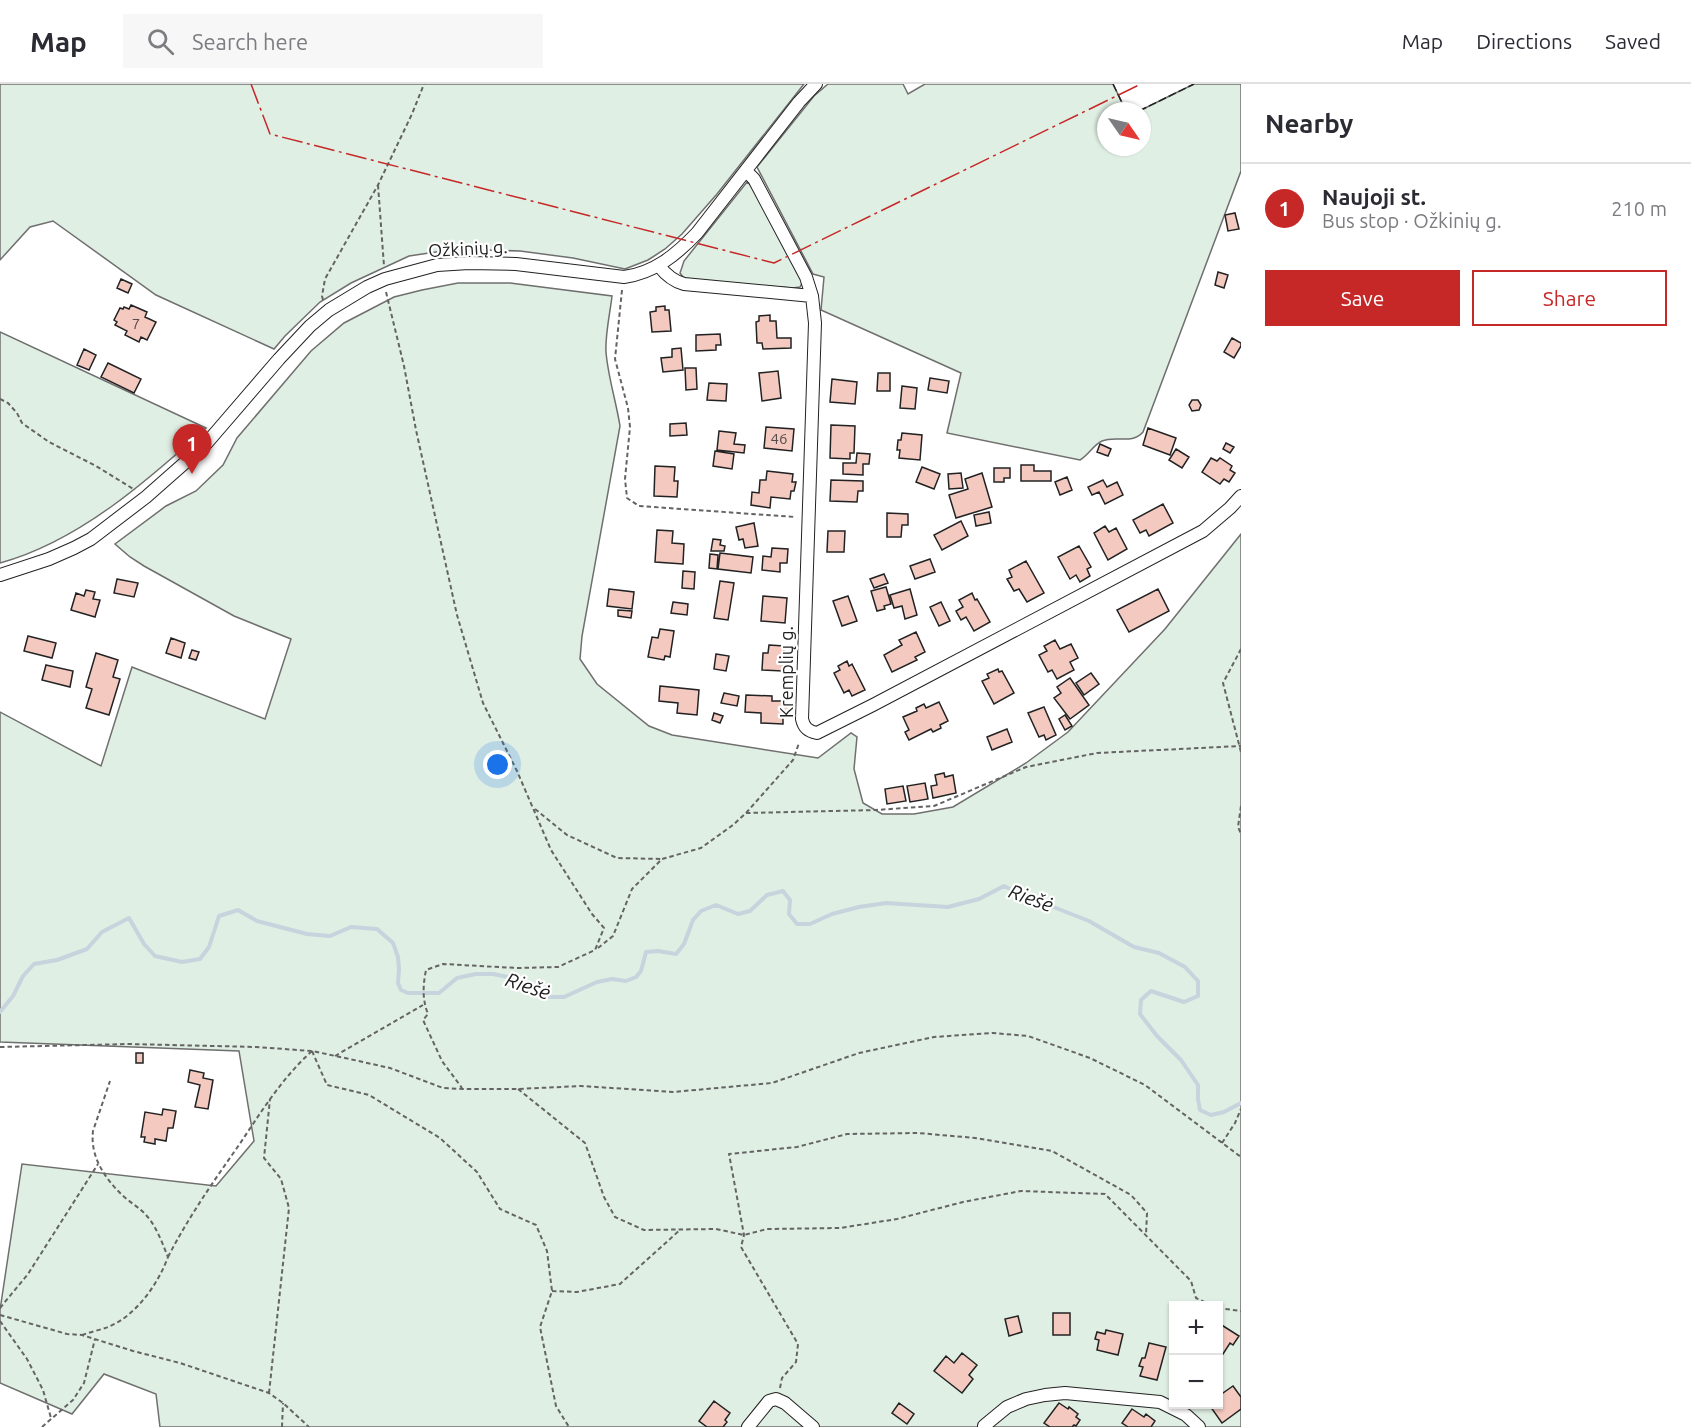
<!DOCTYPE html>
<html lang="en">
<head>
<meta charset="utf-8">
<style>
  :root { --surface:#fff; --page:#f7f7f7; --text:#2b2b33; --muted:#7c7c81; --line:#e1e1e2; --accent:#c62828 }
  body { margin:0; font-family:Ubuntu,sans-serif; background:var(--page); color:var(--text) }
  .controls { position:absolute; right:18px; bottom:18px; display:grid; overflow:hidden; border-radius:0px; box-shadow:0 2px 4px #0004 }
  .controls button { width:54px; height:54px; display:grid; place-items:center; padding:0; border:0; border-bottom:2px solid var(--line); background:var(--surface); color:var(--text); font:30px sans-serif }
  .compass { position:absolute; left:1097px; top:18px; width:54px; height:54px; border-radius:50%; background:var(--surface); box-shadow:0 2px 4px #0004; rotate:124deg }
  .you { position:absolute; left:498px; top:681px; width:21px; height:21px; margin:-15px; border:4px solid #fff; border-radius:50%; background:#1a73e8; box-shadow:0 0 0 9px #1a73e833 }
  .badge { display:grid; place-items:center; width:39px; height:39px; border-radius:50%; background:var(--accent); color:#fff; font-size:20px; font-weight:700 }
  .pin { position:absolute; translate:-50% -50px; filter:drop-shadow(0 2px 3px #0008) }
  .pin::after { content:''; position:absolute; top:32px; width:21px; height:18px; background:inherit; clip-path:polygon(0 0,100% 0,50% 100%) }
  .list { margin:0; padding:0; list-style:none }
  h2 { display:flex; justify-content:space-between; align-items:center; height:78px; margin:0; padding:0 24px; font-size:26px }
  h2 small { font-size:20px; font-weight:400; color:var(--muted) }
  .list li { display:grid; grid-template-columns:39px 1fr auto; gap:18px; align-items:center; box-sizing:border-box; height:90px; padding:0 24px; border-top:2px solid var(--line) }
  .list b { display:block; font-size:22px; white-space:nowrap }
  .list p { margin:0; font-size:20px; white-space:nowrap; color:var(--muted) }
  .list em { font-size:20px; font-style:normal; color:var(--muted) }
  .actions { display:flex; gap:12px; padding:18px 24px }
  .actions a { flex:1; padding:14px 0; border:2px solid var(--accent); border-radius:0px; text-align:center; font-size:21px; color:var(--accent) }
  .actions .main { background:var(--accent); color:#fff }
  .icon { flex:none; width:33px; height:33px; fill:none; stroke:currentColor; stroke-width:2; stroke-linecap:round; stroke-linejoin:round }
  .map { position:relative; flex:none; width:1241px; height:1343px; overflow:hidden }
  header { display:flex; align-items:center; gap:36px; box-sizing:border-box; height:84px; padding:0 30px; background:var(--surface); border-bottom:2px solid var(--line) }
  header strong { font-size:28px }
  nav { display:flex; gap:33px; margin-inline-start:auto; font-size:21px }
  .search { width:420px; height:54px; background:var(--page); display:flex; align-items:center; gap:15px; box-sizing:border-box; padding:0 21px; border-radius:0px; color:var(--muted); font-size:22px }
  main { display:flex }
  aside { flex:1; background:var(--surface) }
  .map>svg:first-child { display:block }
</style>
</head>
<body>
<header>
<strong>Map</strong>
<div class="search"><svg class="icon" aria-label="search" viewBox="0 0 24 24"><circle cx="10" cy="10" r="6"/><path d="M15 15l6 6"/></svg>Search here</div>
<nav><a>Map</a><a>Directions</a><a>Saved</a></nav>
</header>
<main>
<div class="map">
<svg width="1241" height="1343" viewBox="0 0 1241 1343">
  <rect width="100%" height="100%" fill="#fff"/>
  <path fill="#e0efe3" stroke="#6f6f6f" stroke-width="1.5" fill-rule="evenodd" d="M0,0H804L717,110L682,150L665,165L648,176L625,185L573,174L520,167L456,165L409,172L351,199L320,218L285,252L274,265L156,211L53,137L30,143L0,176Z
    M828,0H903L908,10L925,0H1113L1126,27H1106V63H1142V27H1139L1194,0H1241V87L1143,348C1132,361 1116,351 1102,357C1093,361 1089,371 1080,376L947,349L961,289L821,226L824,193L813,190L757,83L814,12Z
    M747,98L754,104L803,197L800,203L793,204L691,197L683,193L680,189L684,177Z
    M458,199H510L612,212C610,230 605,250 606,268C608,293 616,317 620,342L582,552L580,575L597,600L649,642L672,651L818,674L851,649L857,653L854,685L863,719L882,730H914L953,723L1026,679L1068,648L1165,545L1241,450V1343H160L156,1310L104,1290L72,1330L0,1299V1226L22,1080L216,1102L254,1057L239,967L0,958V628L101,682L132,583L265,635L291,555L234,532L144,482L130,473L115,460L166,422L196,407L223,381L237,354L311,267L344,239L394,213L422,206ZM1174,1222H1218V1320H1174Z
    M0,248L206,344C147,397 78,458 0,479Z"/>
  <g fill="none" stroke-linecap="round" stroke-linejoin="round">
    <path stroke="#c7d3dd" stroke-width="4" d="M0,928L13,912L23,892L34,880L57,876L87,865L102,848L129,834L144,860L155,872L182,878L200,875L209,863L219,832L238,826L257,837L307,850L330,852L351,843L377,845L393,859L398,873L399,885L398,899L401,906L408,909H439L457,894L476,890H493L508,893L537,909L550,913H564L597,898L612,895L626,897L636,893L641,887L646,868L658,867L676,870L684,860L693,836L701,827L716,821L738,830L750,827L767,811L783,807L790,816L789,830L797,840H810L832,830L859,823L886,819L948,823L979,815L1004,802L1023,811L1089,837L1134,863L1159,869L1185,883L1198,897V912L1184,918L1151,907L1141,916L1140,930L1157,952L1181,976L1198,1001V1015L1200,1026L1211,1031L1224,1028L1241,1019"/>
  </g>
  <path fill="#f3c9c0" stroke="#222" stroke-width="1.5" d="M1235,129L1239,145L1228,147L1225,131Z
    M1218,188L1228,191L1224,204L1215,201Z
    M121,195L132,200L128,209L117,204Z
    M131,221L147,228L145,233L156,238L147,256L141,253L139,258L125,251L127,247L115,241L117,238L114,236L120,224L123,225L124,223L129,225Z
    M665,222V226H669L671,247L652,248L650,228L656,227V223Z
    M770,231V237H776L777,254H791V264L763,265L762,259H757L756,238L759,237V232Z
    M720,250L721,261H716V266L696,267V251Z
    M1232,254L1241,259V262L1234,274L1224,268Z
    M681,264L683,286L663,288L661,274L672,273V265Z
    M84,265L96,271L89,286L77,281Z
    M108,279L141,295L134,309L101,293Z
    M685,284H696L697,305L686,306Z
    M778,287L781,314L762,317L759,289Z
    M878,289H890V307H877Z
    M930,294L949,297L947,309L928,306Z
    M832,295L857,298L855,320L830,318Z
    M709,299L727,300L726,317L707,316Z
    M902,302L917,304L915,325L900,324Z
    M1192,316H1198L1201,321L1199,326L1192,327L1189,321Z
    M686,339L687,351L670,352V340Z
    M831,341L855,342L854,369H850V375L830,374Z
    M766,343L794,345L792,367L764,364Z
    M1148,344L1176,354L1170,371L1143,361Z
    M719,347L736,349L734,360L745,361L744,369L717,366Z
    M902,349L922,351L920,376L899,374L900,366H897L898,356H901Z
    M1226,359L1234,363L1230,369L1223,365Z
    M1100,360L1111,365L1108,372L1097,368Z
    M1176,365L1189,373L1182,384L1169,376Z
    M715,367L734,370L732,385L713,382Z
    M857,369L870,370L869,380H863V391L843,390V379H856Z
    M1211,374L1217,377L1220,374L1232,382L1230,386L1235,389L1229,398L1224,395L1220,400L1202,388Z
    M1021,381H1034V387H1051V397H1021Z
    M655,382L675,383L674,397H678L677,413L654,412Z
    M922,383L940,390L934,405L916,398Z
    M994,384H1010V394H1004V398H994Z
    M767,387L793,390L792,398H796L794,407H791L790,415L771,413L770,424L751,421L752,408L759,409L760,396H766Z
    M961,389L963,404L949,405L948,390Z
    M982,389L992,423L956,434L949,411L968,405L965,395Z
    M1067,393L1072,406L1060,411L1055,398Z
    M831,396L863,397V407H858L857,418L830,417Z
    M1103,396L1107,403L1117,398L1123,411L1105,420L1099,408L1092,411L1088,403Z
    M1163,420L1173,439L1149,452L1146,446L1140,449L1133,436Z
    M989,428L991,439L976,442L974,431Z
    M887,429L908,430V441H902L901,453H887Z
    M961,437L968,452L942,466L934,451Z
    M754,439L758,462L745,464L743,455L739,456L736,443Z
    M1105,442L1109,448L1116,444L1127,465L1108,476L1094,449Z
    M657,446L673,447L672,459L684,460L683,480L655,478Z
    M828,447H845L844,468H827Z
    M713,455L721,456L720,461L725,462L724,467H711Z
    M1079,462L1091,483L1087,485L1090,492L1080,498L1076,491L1070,495L1058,473Z
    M772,464L788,465L787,479H780V488L762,486L763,472L771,473Z
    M720,469L753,473L751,489L718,485Z
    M710,470L718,471L717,485L709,484Z
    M930,475L935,488L915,495L910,482Z
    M1026,477L1044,509L1027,518L1019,505L1014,507L1007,495L1012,493L1009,486Z
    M683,487L695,488L694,505L682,504Z
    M884,490L888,499L874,504L870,495Z
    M117,495L138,499L134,513L114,509Z
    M720,497L734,499L728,536L714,534Z
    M886,503L891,520L884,522L885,525L877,527L871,507Z
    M609,505L634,508L632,525L607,522Z
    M910,505L917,531L905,535L902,522L894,524L890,511Z
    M1158,505L1169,527L1129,548L1117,526Z
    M86,506L95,508L93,515L100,516L95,533L71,526L76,509L84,512Z
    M972,509L975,516L977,515L990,538L974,547L966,533L961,536L956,527L963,523L959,516Z
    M763,512L787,514L785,539L761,537Z
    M848,512L857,537L842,542L833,517Z
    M673,518L688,520L687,531L671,529Z
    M941,518L950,537L939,542L930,523Z
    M618,526L632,527L631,534L618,532Z
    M660,545L674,547L670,573L665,572L664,576L648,573L652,553L658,554Z
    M916,548L925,568L915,573L917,576L892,588L884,571L902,561L899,556Z
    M28,552L56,559L52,574L24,567Z
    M171,554L185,559L181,574L166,569Z
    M1055,556L1060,565L1071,560L1078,574L1070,578L1074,586L1057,595L1052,586L1048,588L1039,571L1047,567L1044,562Z
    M769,561L784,562L783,587L762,586L763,569H768Z
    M192,566L199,568L196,576L189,574Z
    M96,569L118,576L113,593L120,595L109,631L86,624L92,605L86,603Z
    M716,570L729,572L726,587L714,585Z
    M847,577L849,582L852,580L865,606L852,612L849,606L844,609L834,589L840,586L838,582Z
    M46,581L73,587L70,603L42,596Z
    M998,585L999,588L1002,587L1014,609L994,620L982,597L989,594L987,590Z
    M1091,589L1099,600L1084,611L1076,599Z
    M1070,594L1089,621L1070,635L1054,614L1061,609L1057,603Z
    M660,602L699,606L697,631L677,629L678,619L659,617Z
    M724,609L739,612L737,622L721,619Z
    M746,611L772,612V617H784L783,622H790L789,633L783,632V640L761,639V629L745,628Z
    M939,618L948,637L940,641L941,644L933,648L931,645L909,656L905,648L909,646L903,633L917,627L916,624L924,620L926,624Z
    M1044,623L1056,651L1046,656L1044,651L1039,653L1028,629Z
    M714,629L723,632L720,639L712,636Z
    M1065,631L1072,642L1065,646L1059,635Z
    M1007,645L1012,658L992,666L987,653Z
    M944,689L945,693L953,691L956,709L933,714L931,702L937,701L935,691Z
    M925,699L928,715L910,718L907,702Z
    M903,702L906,717L887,720L885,705Z
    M136,969H143V979H136Z
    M190,986L204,989L203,994L213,996L208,1025L195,1023L200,1001L188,998Z
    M163,1025L176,1027L173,1044H168L166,1057L155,1055V1060L144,1058L145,1053H141L145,1028L162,1031Z
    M1053,1229H1070V1251H1053Z
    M1018,1232L1022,1248L1009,1252L1005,1235Z
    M1220,1240L1239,1252L1233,1261L1230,1259L1223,1270L1218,1267V1242Z
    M1106,1246L1123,1250L1118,1271L1097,1266L1099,1256L1095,1255L1097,1248L1105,1250Z
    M1149,1259L1166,1263L1157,1296L1140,1292L1143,1283L1139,1282L1142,1274H1145Z
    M962,1269L977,1281L969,1291L973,1295L962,1309L934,1287L946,1272L954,1279Z
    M1233,1302L1241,1313V1325L1222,1339L1210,1322L1218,1320V1306L1221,1305L1223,1309Z
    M714,1317L730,1329L725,1336L727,1338L723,1343H707L699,1337Z
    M899,1319L914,1330L907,1340L892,1329Z
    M1059,1319L1068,1325L1069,1323L1078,1330L1076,1333L1080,1336L1076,1342L1074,1341L1072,1343H1050L1044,1339Z
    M1132,1325L1144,1333L1146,1330L1155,1337L1151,1343H1128L1122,1339Z"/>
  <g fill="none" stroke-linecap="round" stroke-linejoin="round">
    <g stroke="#222" stroke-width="14">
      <path id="street" d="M746,87L754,95L806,193L812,212L815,239L802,635C804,644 808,647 817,649L873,621L1203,447L1230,424L1241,412
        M659,182C666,191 673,197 684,200L812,212
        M0,491L49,475L74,464L91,455L146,413L205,361L279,275L310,242L329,226L367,203L385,195L437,181L469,179L516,180L624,193C654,189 676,171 697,149L799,18L816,0
        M984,1342L1007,1323L1026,1315L1045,1311L1065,1309L1160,1318L1186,1331L1199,1343
        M748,1343L769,1317L776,1315L785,1319L813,1343"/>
    </g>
    <path stroke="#646464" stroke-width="2" stroke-dasharray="4.5 3" stroke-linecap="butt" d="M378,101L384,182
      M622,206L615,275L628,324L630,343L625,395L627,414L639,422L795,433
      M386,208L404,282L416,346L457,531L483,619L517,687L551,766L592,830L604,844L595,866L558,883L517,884L443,880L426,886C423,901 422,915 428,930L423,936L442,977L462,1004
      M323,216L322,212L325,195L378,101L412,30L424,0
      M0,315L8,319L17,329L22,339L49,358L96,382L135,406
      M1241,565L1223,599L1241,668
      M1241,722L1238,743L1241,750
      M535,725L567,751L617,774L662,775
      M746,729L876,726L934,722L1026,683L1097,669L1241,662
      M598,864L613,852L632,805L662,775L701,764L733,741L746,729L793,676L799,659
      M0,963L129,960L256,963L312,967L345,974L390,984L443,1004L463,1005H518L581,1002L673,1008L772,999L859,969L934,953L993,949L1028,952L1090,974L1145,1001L1241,1073
      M312,967L327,1001L369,1011L440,1054L477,1088L500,1125L536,1141L547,1167L552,1207L540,1243L556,1322L569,1343
      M335,972L423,921
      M518,1005L585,1059L604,1113L615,1133L644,1146L716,1145L744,1151L767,1145L840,1144L897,1135L963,1118L1021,1107L1105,1110L1191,1197L1196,1214L1213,1222
      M1222,1059L1235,1039L1241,1025
      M168,1173C188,1134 213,1098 239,1061C261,1028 282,994 312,967
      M552,1207L577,1208L620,1200L681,1145
      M0,1224L28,1190L98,1080
      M1218,1224L1241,1227
      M0,1231L67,1250L82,1251L133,1267L180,1279L269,1309L283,1319L309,1343
      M0,1237L27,1275L43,1306L51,1334
      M82,1251C90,1248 100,1246 108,1243C136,1232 158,1200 168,1173C162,1159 157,1143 146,1131C139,1123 129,1118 121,1110C104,1093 90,1072 93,1047L110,997
      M780,1304L782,1294L796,1278L798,1260L741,1163L744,1151L729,1070L797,1063L847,1050L918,1049L975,1054L1052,1067L1131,1111L1147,1129L1146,1151
      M269,1309L289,1124L281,1095L264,1074L270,1015
      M42,1343L73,1316L84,1299L95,1255
      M282,1343L283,1319"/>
    <use href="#street" stroke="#fff" stroke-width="12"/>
    <path stroke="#222" stroke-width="1.5" stroke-dasharray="8 3" stroke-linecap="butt" d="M1113,0L1126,27
      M1139,27L1194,0"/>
    <path stroke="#c62828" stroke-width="1.5" stroke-dasharray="21 4.5 3 4.5" stroke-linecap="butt" d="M251,0L270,50L774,179L1141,0"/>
  </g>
  <g text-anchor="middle" stroke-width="4.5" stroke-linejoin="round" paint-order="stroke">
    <g font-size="15" fill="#564c4a">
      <text x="136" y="245">7</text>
      <text x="779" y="360">46</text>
    </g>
    <g font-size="18" fill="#222" stroke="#fff">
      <text transform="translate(468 165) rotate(-3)" y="6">Ožkinių g.</text>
      <text transform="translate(787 588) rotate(-90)" y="6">Kremplių g.</text>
    </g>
    <g font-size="20" font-style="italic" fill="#222" stroke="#fff">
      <text transform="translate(1031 814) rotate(20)" y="7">Riešė</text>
      <text transform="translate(528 902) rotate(19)" y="7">Riešė</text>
    </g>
  </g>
</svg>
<div class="controls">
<button>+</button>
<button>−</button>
</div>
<svg class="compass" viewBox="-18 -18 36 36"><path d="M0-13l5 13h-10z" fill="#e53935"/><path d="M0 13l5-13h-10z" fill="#7c7c81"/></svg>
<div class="you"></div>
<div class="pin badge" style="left:192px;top:390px">1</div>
</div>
<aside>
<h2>Nearby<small></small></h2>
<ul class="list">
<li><span class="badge">1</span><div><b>Naujoji st.</b><p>Bus stop · Ožkinių g.</p></div><em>210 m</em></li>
</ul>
<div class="actions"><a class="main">Save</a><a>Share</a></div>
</aside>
</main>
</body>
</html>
